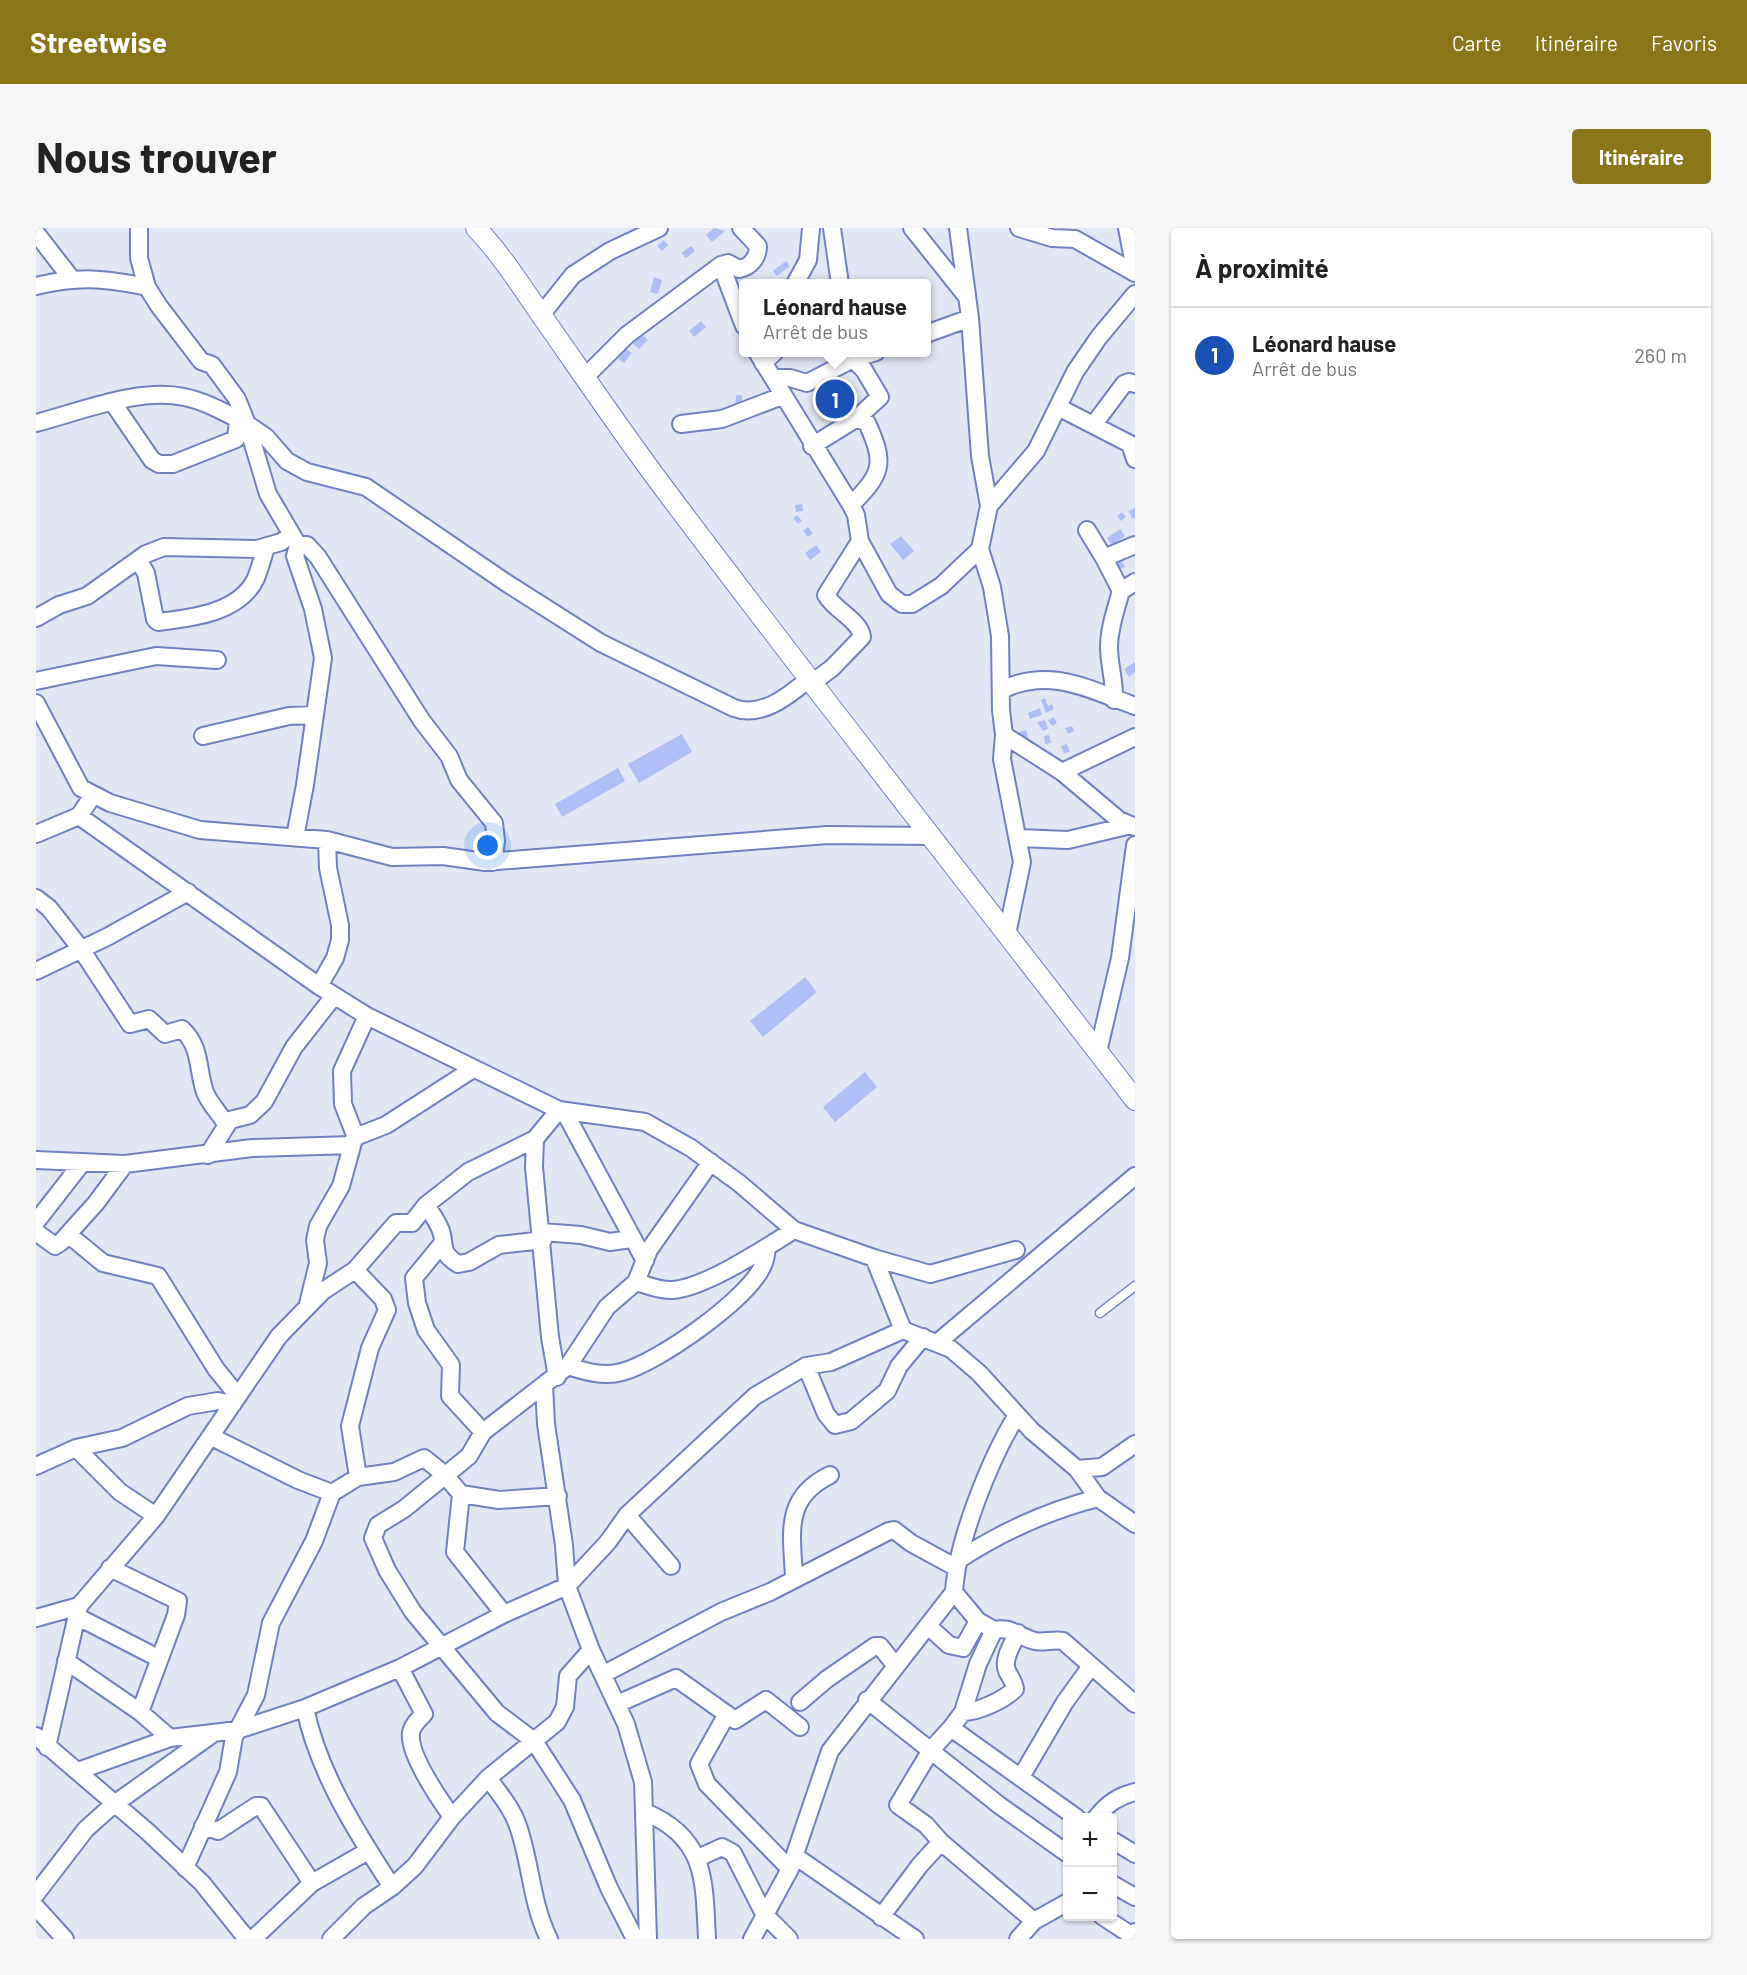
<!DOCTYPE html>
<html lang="fr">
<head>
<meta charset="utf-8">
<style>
  :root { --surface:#fff; --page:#f6f6f6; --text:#222; --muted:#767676; --line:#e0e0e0; --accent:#8c7418 }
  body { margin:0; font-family:Barlow,sans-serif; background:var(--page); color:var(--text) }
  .controls { position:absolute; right:18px; bottom:18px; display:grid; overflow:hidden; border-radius:6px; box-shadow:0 2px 4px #0004 }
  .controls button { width:54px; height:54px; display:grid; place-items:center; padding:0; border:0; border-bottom:2px solid var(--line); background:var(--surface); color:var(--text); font:30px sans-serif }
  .you { position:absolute; left:452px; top:618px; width:21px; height:21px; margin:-15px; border:4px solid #fff; border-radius:50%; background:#1a73e8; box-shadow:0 0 0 9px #1a73e833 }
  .badge { display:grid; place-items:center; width:39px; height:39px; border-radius:50%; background:var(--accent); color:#fff; font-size:20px; font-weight:700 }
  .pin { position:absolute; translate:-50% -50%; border:3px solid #fff; box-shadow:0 2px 6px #0006 }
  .popup { position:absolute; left:703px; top:51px; width:192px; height:78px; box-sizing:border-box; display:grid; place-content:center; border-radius:6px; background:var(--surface); filter:drop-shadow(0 2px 4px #0005); font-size:20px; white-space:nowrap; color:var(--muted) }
  .popup b { font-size:22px; color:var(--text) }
  .popup::after { content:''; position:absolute; left:50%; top:100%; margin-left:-12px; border:12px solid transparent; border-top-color:var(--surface) }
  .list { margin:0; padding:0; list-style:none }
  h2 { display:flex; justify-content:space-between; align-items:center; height:78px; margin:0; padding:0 24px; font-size:26px }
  h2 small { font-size:20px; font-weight:400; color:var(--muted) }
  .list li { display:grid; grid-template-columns:39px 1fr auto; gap:18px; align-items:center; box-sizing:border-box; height:96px; padding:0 24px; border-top:2px solid var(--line) }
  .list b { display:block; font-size:22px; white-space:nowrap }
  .list p { margin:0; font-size:20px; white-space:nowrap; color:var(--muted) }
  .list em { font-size:20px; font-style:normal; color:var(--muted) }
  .map { position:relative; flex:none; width:1099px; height:1711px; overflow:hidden; border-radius:6px }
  header { display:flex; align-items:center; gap:36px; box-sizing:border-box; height:84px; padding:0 30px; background:var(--accent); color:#fff }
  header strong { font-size:28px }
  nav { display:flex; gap:33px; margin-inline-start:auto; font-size:21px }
  .intro { display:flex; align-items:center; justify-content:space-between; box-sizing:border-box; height:144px; padding:0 36px }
  h1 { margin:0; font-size:42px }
  .button { padding:15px 27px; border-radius:6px; background:var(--accent); color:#fff; font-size:21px; font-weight:700 }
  main { display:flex; gap:36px; padding:0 36px }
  aside { flex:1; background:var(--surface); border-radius:6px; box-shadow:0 2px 4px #0004 }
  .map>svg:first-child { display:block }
</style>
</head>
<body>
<header>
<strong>Streetwise</strong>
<nav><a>Carte</a><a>Itinéraire</a><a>Favoris</a></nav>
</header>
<div class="intro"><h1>Nous trouver</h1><a class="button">Itinéraire</a></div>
<main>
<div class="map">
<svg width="1099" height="1711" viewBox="0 0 1099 1711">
  <rect width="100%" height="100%" fill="#e3e7f5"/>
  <path fill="#afbef5" d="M678,0L689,3L676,14L670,7Z
    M628,12L632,17L626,23L621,18Z
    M655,18L659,23L650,30L645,25Z
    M750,33L754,38L741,48L737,43Z
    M618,49L626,52L622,66L614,64Z
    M665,93L670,99L658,109L653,103Z
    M606,106L612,112L603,121L597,116Z
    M590,121L596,125L588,135L582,131Z
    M700,167H706V180H699Z
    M766,276L767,283L760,284L759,277Z
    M1099,280V290L1096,291L1093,283Z
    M1086,284L1090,289L1085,293L1081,288Z
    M761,287L766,293L762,296L757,290Z
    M772,299L777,305L772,309L767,303Z
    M1084,301L1089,308L1076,318L1071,310Z
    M865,308L878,323L867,332L854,316Z
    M780,317L785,324L774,332L769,325Z
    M1085,331L1089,339L1078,343L1075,336Z
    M1099,434V444L1093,449L1088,441Z
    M1009,470L1012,478L1016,476L1018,481L1010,485L1005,472Z
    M1004,480L1006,487L994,491L992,485Z
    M1018,489L1021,495L1016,498L1012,492Z
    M1009,492L1012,501L1007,503L1001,494Z
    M1036,498L1038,503L1032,506L1029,500Z
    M990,502L992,509L981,512L980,505Z
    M646,506L656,524L603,555L592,536Z
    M1013,507L1015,515L1009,516L1008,508Z
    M1031,516L1034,524L1028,525L1025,518Z
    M582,540L589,553L526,589L519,576Z
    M769,749L781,764L727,809L714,793Z
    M829,844L841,859L799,894L787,879Z"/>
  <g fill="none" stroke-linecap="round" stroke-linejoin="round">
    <g stroke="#7180c0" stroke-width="11">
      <path id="service" d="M1064,1085L1099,1058"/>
    </g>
    <g stroke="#7180c0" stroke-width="20">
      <path id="minor" d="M103,0V30L111,59L123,78L165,133L176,137L201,171L211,196L230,209L251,233L271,244L330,259L469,354L565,415L698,480C726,490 752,468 773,451
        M796,0L804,56
        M876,0L931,69
        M922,0L934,90L944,228L953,278L944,321L956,359L964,408L965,482L968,507L966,531L986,634L971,706
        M983,0L1016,10L1039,11L1099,45
        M1091,0L1099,42
        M0,5L35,50
        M685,37L708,98
        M759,56L772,32L775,0
        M0,58C43,48 67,50 111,59
        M505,87L537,47L574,23L623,0
        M890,106L934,90
        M721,124L815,277L820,287L824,313L853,366L866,376H876L905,358L944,321
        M817,131L828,142L844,169L821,190
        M727,135L739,124
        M549,149L591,107L685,37L692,35L703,41C715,39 722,29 722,18L705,0
        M737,150H754L771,155L817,131L840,124
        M77,175L116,232L123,236H137L200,211L202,191
        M1022,179L1094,216L1099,231
        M0,195C43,184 103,159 148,169C169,173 192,186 211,196L232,266L262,317L259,328L277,381L287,430L269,557L259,609
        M645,196L686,191L746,168
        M1058,196L1088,156L1093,154L1099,156
        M776,218L821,190L831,195C850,236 846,246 815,277
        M953,278L1000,223L1039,144L1063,109L1099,66
        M1051,302L1068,330
        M262,317H271L282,329L386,493L413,528L423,552L458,595L460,613L457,634
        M102,332L110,345L119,391L122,394C156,390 204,385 220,350C224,340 227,329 230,319
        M1085,363L1068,330L1099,317
        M0,390L23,377L51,368L110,326L128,319L221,321L245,314L255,307
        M0,453L120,428L181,432
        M776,455L796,440L826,409C824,392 798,382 790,367L824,313
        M966,462C1014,438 1054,462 1099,478
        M1078,472C1079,454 1073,437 1073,419C1073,400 1080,381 1085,363L1099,354
        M0,475L45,560L74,575L164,602L291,612L356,629L407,628L449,634L791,607L896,608
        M968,507L1026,544L1083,592L1099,599
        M167,508L253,488L277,487
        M1026,544L1099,509
        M43,588L283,758L331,788L523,882L609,894L655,920L703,955L758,1002L838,1030L867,1102L915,1121L943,1145L996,1203L1041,1241L1062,1270L1099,1296
        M0,606L43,588L57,567
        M983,610L1032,612L1095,597
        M0,670L13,680L45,721L94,796L113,791L129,806L146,801C166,820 161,842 169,864C173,875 184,886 190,896
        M0,743L71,709L152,664
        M283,758L299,730L304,712V697L292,640L291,612
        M1062,824L1084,730L1099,617
        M528,883L609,1033
        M319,907L322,908L350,897L437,841
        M172,927L194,892L214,887L228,874L258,819L298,768
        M0,932L89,936L216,920L316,917
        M390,977C395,985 402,994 405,1003C410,1018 403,1024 422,1036L433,1034L463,1017L507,1012
        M0,994L46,935
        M0,1004L19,1018L25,1014L60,975L89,936
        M506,1004L545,1007L574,1014L595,1011
        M33,1007L67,1035L122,1048L180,1141L202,1168
        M405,1017L378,1050L381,1075L390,1102L415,1137L414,1168L447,1204
        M838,1030L894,1046L980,1022
        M319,1042L347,1071L351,1082L334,1120L314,1198L322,1249
        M600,1054C611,1057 624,1063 636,1062C667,1061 731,1019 758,1002
        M272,1076L282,1035L279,1012L282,998L305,958L319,907L307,876L306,843L331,788
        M901,1115L1099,948
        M532,1138C550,1144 568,1149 586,1144C621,1135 713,1071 727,1037C730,1032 730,1025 731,1019
        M770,1138L790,1186L799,1197L815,1193L851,1163L863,1138L887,1109
        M521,1149L514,1109L498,939L499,911L523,882
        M508,1157L510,1196L528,1317L531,1358L555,1422L590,1496L607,1554L612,1711
        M176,1209L262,1252L296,1265L322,1249L358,1244L388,1230L408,1246L425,1266L463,1272L522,1268
        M40,1220L84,1264L120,1288
        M0,1238L40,1220L86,1210L152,1178L182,1173L197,1176
        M1041,1241L1066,1239L1099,1216
        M425,1266L419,1324L468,1386
        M591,1287L635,1338
        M921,1333C965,1304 1011,1283 1062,1270
        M74,1340L142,1373L140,1387L104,1484
        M758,1349C756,1305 747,1270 794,1247
        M918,1364L942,1393L958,1402C975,1398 983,1409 999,1413C1007,1415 1018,1411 1027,1413L1099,1476
        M42,1389L122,1430
        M0,1390L43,1378
        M892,1398L913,1417L927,1420L942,1393
        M958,1402L942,1436L927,1484L915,1500L1041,1590
        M30,1433L104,1484L134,1510
        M364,1440L388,1486C383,1491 376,1497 375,1505C372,1526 404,1572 416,1589
        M568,1446L685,1384L734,1364L853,1303L858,1302L875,1315L919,1339
        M831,1472L963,1577L1032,1626
        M764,1474L791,1451L839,1418H844L859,1437
        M581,1476L640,1450L699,1492L730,1472L764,1499
        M269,1480C282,1544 321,1605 356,1659
        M927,1484C942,1484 968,1472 979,1461C978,1454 975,1450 971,1443C966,1431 977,1415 982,1405
        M691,1486L663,1536L671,1556L754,1641
        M0,1508L112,1604L166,1655L211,1711
        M11,1519L43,1378L120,1288L243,1108L287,1063L319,1042L360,995H376L390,977L432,944L499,911
        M42,1543L134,1510L202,1502L269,1480L364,1440L468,1386L531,1358L572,1314L591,1287L719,1168L770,1138L795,1134L867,1102
        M985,1549L1029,1474L1055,1438
        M452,1550C463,1565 476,1580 482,1598C495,1635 495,1675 513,1711
        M609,1584C671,1610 668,1653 671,1711
        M1060,1590C1071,1576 1082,1568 1099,1564
        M167,1598L182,1603L220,1578H225L276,1655
        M1076,1612L1099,1626
        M905,1614L890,1597L862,1577L895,1522L915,1500
        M759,1628L879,1711
        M662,1630L686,1619L697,1625L728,1686L753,1711
        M149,1640L192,1544L198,1509L220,1467L235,1395L278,1313L296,1265
        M1076,1656L1099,1669
        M0,1666L50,1601L77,1577L175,1507
        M0,1679L29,1711
        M1066,1688L1095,1707L1099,1704
        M845,1689L884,1637L905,1614L998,1693
        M217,1711L276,1655L332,1623
        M295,1711L328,1678L356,1659L379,1638L416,1589L452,1550L521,1494L529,1479L532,1448L555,1422
        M599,1711L573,1660L536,1572L498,1513L461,1485L377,1384L351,1342L337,1310L342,1297L368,1281L433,1228L447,1204L532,1138L571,1079L600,1054L613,1022L675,934
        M716,1711L754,1641L794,1523L918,1364C921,1313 954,1231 981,1187
        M982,1711L998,1693L1032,1674"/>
    </g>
    <g stroke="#7180c0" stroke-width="22">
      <path id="tertiary" d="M440,0C465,26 485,58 506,88C548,148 589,209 633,267C786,471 944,670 1099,872"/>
    </g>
    <use href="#service" stroke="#fff" stroke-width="8"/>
    <use href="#minor" stroke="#fff" stroke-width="16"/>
    <use href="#tertiary" stroke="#fff" stroke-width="20"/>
  </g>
</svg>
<div class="controls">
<button>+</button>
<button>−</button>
</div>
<div class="you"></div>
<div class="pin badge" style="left:799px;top:171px;background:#1a4fb4">1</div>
<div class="popup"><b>Léonard hause</b>Arrêt de bus</div>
</div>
<aside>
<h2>À proximité<small></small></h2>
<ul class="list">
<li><span class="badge" style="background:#1a4fb4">1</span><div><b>Léonard hause</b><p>Arrêt de bus</p></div><em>260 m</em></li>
</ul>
</aside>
</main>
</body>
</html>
